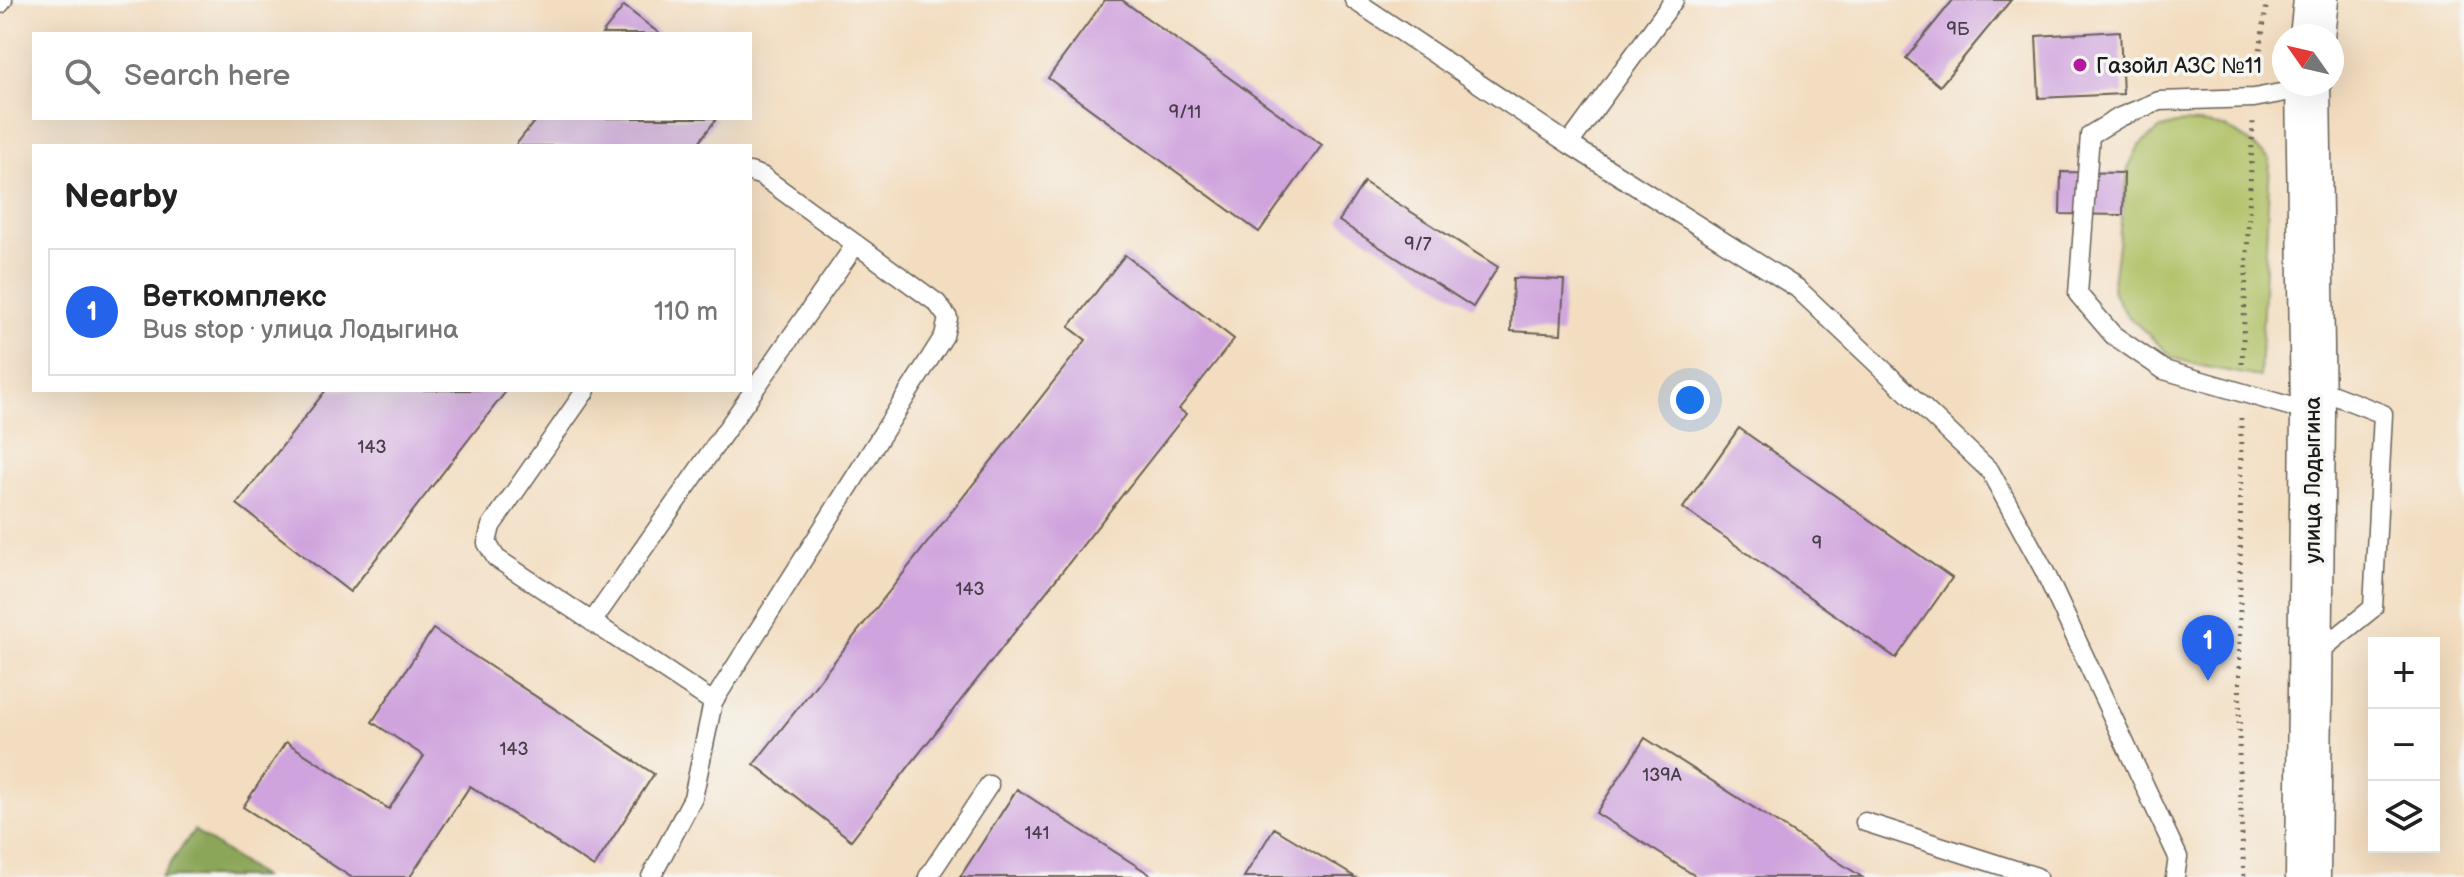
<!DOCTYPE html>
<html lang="en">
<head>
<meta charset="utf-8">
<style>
  :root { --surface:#fff; --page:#f6f6f6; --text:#222; --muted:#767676; --line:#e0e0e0; --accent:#2563eb }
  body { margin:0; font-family:"Balsamiq Sans",sans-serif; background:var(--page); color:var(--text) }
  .controls { position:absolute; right:24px; bottom:24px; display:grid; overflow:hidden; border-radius:0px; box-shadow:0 8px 32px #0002 }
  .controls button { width:72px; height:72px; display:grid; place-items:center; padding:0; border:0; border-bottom:2px solid var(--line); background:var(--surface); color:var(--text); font:40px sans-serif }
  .compass { position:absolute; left:2272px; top:24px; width:72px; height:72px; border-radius:50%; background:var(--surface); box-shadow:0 8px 32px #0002; rotate:304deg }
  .you { position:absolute; left:1690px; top:400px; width:28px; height:28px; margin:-20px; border:6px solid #fff; border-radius:50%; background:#1a73e8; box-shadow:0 0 0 12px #1a73e833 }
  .badge { display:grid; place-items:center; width:52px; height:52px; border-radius:50%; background:var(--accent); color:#fff; font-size:26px; font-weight:700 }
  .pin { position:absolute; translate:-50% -66px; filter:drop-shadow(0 2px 4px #0008) }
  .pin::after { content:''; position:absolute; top:42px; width:28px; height:24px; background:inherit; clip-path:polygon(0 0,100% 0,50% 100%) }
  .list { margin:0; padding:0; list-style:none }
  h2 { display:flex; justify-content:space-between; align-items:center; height:104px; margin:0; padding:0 32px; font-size:34px }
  h2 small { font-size:26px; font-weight:400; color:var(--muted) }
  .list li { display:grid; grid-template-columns:52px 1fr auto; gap:24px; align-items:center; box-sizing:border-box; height:128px; margin:0 16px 16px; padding:0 16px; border:2px solid var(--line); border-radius:0px }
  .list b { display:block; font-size:30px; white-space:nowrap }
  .list p { margin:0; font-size:26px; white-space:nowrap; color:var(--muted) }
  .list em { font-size:26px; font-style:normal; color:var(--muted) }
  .icon { flex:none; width:44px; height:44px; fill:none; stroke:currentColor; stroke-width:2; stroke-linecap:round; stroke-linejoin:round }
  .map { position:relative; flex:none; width:2464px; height:877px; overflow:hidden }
  .search { position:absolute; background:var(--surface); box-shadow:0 8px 32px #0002; left:32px; top:32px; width:720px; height:88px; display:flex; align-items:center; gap:20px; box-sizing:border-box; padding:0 28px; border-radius:0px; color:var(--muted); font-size:30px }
  .panel { position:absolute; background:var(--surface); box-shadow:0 8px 32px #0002; left:32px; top:144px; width:720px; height:248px; border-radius:0px }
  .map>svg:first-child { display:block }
</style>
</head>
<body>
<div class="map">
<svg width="2464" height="877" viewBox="0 0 2464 877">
  <rect width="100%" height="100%" fill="#f6f6f2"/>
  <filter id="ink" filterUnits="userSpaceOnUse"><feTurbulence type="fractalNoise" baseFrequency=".0125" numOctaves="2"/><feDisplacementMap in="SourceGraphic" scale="16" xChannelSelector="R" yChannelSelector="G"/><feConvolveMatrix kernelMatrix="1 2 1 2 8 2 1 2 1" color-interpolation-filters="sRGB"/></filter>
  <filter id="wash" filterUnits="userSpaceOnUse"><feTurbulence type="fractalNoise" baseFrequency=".006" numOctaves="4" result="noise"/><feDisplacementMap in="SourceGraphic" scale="32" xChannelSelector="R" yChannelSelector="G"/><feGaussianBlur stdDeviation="1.8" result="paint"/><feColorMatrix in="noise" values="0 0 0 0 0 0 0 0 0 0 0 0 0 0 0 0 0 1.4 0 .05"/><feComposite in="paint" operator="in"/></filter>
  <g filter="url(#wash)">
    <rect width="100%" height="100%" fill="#f3ddc0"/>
    <path fill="#afc063" stroke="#666e40" stroke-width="2" d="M2183,122C2231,124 2234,130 2270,159L2260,377L2201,366L2174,358L2127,315L2112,290L2128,168L2139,146L2159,129Z"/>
    <path fill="#8ba659" stroke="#54613a" stroke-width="2" d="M194,830L262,877H161Z"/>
    <g id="blocks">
      <path fill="#cfa3dd" d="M1105,0H1122L1322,145L1259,232L1048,78Z
        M1953,0H2011L1940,86L1906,58Z
        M624,6L660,34H602Z
        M2120,31L2123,94L2039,98L2036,36Z
        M537,118H717L696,146H515Z
        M2061,172L2124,173L2123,215L2060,214Z
        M1364,182L1498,267L1473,307L1339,221Z
        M1125,255L1234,339L1179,409L1186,414L851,840L754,764L1086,340L1069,327Z
        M1513,278L1564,280L1561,334L1511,331Z
        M326,390H507L350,592L237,504Z
        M1739,428L1952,578L1896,658L1683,508Z
        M433,629L654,774L594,867L470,786L410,877H351L243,807L286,742L389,809L424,756L372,722Z
        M1645,738L1862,877H1697L1596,813Z
        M1017,789L1154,877H960Z
        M1274,828L1355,877H1244Z"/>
    </g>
  </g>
  <g filter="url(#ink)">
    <use href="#blocks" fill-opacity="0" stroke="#676055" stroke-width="2"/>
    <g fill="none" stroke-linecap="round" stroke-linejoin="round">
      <g stroke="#676055" stroke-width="21">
        <path id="service" d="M1354,0L1569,144L1797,288L1990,471L2044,570L2178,857L2175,877
          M0,4L3,0
          M2307,88L2254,98L2159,101L2120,117L2090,135L2078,294L2113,335L2164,370L2313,413
          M1569,144L1674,0
          M2313,387L2383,414L2373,608L2316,654
          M586,390L491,526L487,543L496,558L713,702
          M592,622L856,244
          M1865,822L2037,877
          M651,877L693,798L713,702L944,336L948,318L937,303L762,176L750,172
          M928,877L989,785"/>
      </g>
      <g stroke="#676055" stroke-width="47">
        <path id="primary" d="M2312,36L2316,0
          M2308,84L2313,413L2308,877"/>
      </g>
      <path stroke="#676055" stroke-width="5" stroke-dasharray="2 6" stroke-linecap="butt" d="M2257,73L2267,0
        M2242,364L2253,122
        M2241,418L2239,771L2244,877"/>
      <use href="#service" stroke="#fff" stroke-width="18"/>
      <use href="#primary" stroke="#fff" stroke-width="44"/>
    </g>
  </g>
  <circle fill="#b5179e" stroke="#f6f6f2" stroke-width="3" cx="2080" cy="65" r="8"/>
  <g text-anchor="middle" stroke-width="7" stroke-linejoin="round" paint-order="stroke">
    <g font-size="18" fill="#493e4c">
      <text x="1958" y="35">9Б</text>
      <text x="1185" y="118">9/11</text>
      <text x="1418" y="250">9/7</text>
      <text x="372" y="453">143</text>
      <text x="1817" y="549">9</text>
      <text x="970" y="595">143</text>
      <text x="514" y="755">143</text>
      <text x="1662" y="781">139А</text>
      <text x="1037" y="839">141</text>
    </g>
    <g font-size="22" fill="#1c1c1c" stroke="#f6f6f2" text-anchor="start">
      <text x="2096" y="73">Газойл АЗС №11</text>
    </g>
    <g font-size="22" fill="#1c1c1c" stroke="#f6f6f2">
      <text transform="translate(2312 480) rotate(-90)" y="8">улица Лодыгина</text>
    </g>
  </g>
</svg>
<div class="controls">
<button>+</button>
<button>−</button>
<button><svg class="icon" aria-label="layers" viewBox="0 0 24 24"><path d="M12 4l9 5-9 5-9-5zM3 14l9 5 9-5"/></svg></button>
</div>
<svg class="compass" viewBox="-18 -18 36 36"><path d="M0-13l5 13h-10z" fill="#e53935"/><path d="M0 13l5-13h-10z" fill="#767676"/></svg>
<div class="you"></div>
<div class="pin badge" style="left:2208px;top:681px">1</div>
<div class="search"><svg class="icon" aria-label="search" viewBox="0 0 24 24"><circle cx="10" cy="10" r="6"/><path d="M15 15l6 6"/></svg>Search here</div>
<section class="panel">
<h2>Nearby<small></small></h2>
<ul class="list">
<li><span class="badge">1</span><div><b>Веткомплекс</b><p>Bus stop · улица Лодыгина</p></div><em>110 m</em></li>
</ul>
</section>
</div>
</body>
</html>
